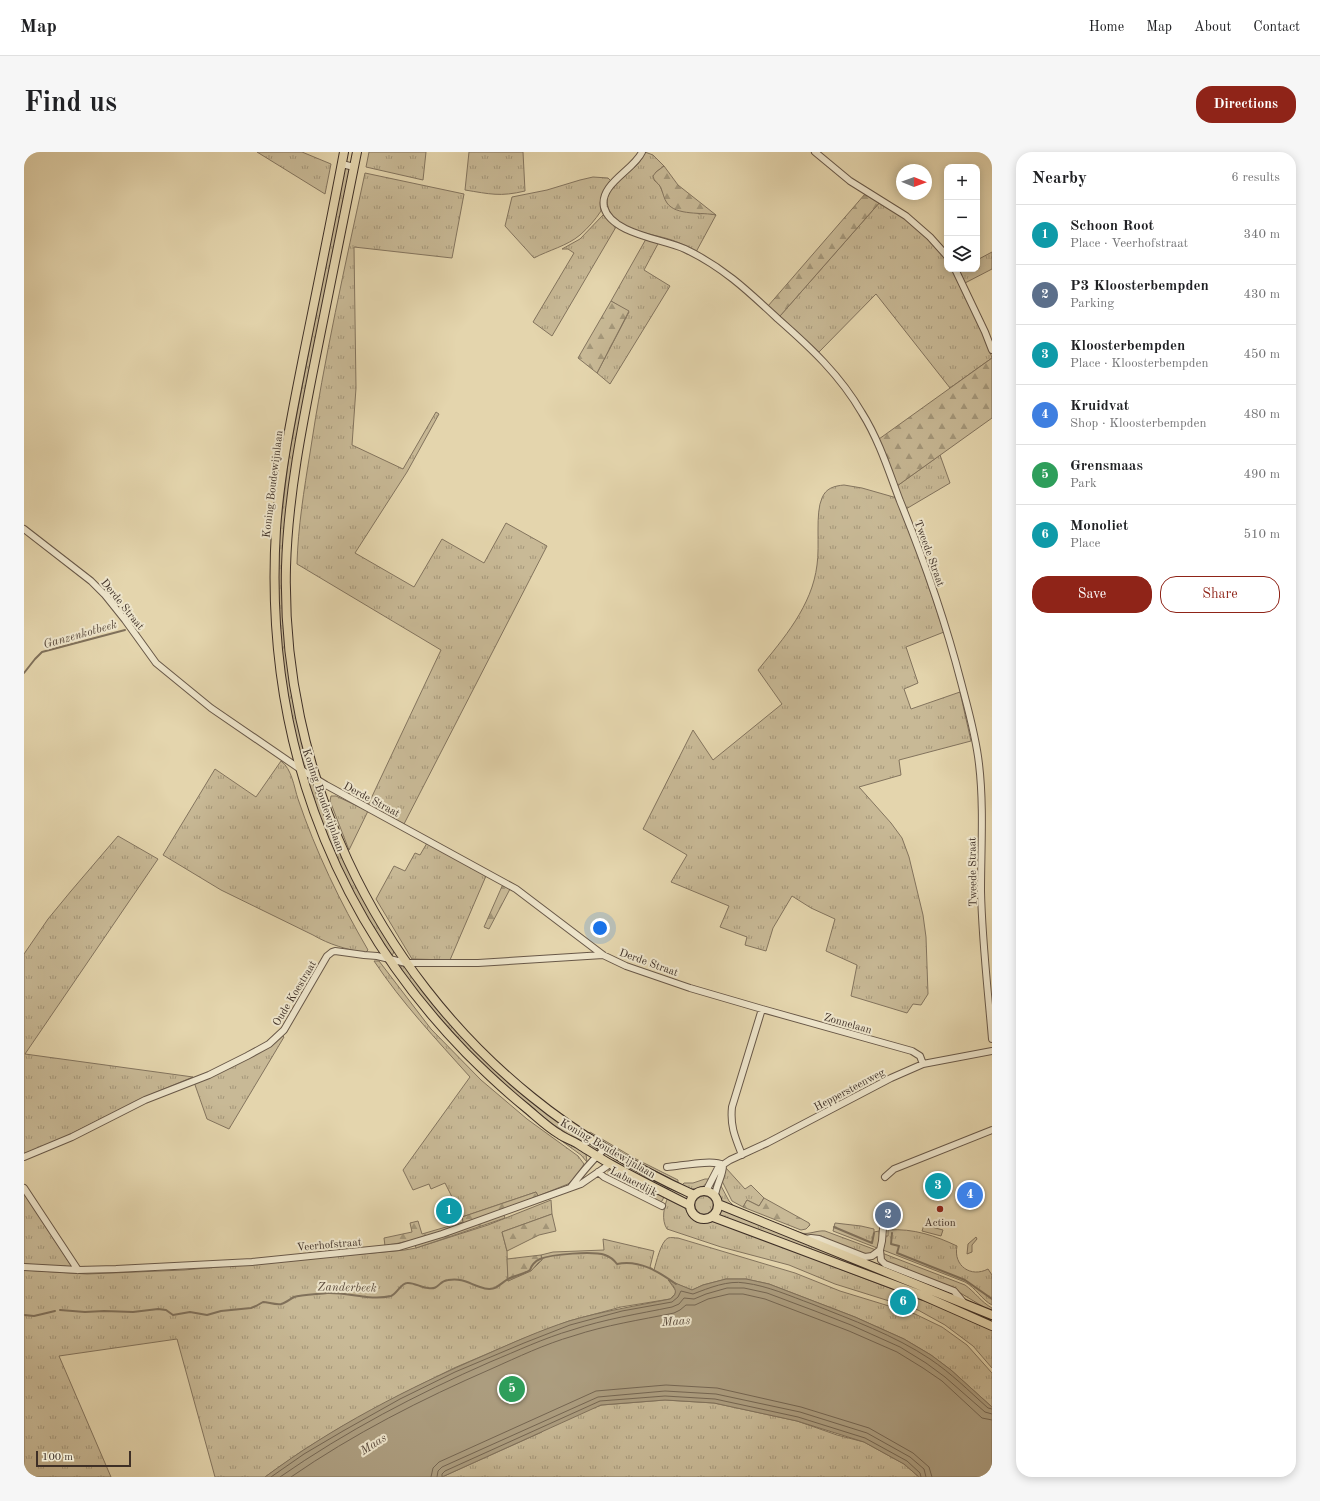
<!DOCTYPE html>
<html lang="en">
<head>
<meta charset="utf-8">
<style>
  :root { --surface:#fff; --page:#f6f6f6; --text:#202124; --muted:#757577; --line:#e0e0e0; --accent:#8f2418 }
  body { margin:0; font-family:"Old Standard TT",serif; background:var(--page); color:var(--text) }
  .controls { position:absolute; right:12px; top:12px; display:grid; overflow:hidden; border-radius:8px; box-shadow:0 2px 10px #0003 }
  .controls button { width:36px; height:36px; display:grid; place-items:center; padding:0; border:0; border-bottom:1px solid var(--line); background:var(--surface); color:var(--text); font:20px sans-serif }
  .compass { position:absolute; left:872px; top:12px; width:36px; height:36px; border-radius:50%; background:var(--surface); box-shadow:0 2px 10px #0003; rotate:91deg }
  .scale { position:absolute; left:12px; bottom:10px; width:95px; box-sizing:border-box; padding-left:4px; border:2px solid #3e2f26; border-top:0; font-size:11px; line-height:14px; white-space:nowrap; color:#3e2f26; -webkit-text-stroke:3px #ede4ca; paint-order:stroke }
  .you { position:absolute; left:576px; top:776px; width:14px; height:14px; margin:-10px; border:3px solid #fff; border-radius:50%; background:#1a73e8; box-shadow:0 0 0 6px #1a73e833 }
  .badge { display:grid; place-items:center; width:26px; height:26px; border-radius:50%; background:var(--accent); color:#fff; font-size:13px; font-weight:700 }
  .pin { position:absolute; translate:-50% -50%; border:2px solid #fff; box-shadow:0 1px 4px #0006 }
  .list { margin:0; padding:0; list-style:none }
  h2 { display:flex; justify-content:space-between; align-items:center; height:52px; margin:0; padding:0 16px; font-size:17px }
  h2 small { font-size:13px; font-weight:400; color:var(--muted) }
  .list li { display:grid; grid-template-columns:26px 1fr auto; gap:12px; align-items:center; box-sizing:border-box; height:60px; padding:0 16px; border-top:1px solid var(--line) }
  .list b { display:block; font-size:15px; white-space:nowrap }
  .list p { margin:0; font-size:13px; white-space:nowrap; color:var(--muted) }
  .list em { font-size:13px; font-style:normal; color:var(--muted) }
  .actions { display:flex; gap:8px; padding:12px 16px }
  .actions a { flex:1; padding:9px 0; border:1px solid var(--accent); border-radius:16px; text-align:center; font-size:14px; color:var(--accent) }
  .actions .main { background:var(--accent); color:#fff }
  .icon { flex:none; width:22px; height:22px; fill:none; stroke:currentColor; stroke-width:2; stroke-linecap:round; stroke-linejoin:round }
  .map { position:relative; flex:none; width:968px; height:1325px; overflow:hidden; border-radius:16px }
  header { display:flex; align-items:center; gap:24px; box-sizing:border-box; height:56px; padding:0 20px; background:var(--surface); border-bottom:1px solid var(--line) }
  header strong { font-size:19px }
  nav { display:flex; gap:22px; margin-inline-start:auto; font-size:14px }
  .intro { display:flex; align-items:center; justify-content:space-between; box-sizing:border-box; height:96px; padding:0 24px }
  h1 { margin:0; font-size:28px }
  .button { padding:10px 18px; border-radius:16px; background:var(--accent); color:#fff; font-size:14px; font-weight:700 }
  main { display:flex; gap:24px; padding:0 24px }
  aside { flex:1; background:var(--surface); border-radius:16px; box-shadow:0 2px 10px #0003 }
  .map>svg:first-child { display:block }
</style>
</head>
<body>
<header>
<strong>Map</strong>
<nav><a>Home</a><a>Map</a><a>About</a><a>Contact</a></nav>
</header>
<div class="intro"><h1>Find us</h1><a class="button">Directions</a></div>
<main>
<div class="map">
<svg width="968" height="1325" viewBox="0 0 968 1325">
  <defs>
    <pattern id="grass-tufts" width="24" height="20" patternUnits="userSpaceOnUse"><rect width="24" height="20" fill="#c8b996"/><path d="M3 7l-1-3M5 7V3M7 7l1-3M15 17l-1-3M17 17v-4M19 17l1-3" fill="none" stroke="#a4977a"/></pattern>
    <pattern id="forest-firs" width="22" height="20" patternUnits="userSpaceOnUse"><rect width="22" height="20" fill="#c8b996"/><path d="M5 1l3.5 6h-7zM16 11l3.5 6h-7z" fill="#a4977a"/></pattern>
    <pattern id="park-crowns" width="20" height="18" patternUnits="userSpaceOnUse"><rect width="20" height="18" fill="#c8b996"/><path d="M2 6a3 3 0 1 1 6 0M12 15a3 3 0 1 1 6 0" fill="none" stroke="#a4977a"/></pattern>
  </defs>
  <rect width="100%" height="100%" fill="#e4d5ad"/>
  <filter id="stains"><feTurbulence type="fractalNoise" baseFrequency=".005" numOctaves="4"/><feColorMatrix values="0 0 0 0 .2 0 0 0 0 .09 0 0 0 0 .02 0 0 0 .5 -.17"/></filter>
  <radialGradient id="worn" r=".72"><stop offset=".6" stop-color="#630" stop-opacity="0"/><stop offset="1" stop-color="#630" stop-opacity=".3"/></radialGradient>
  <path fill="url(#grass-tufts)" stroke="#83745e" d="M233,0H278L307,12L301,42Z
    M345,0H402L399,28L342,15Z
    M445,0H499L501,39C476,45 466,42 441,38Z
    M621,0L629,3L640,14L632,20L630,28L636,34L639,41L675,62L683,61L692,63L672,100C665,96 659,92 653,90C632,81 595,81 585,58C583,52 582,47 585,41C592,28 604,22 613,13C617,9 619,4 621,0Z
    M320,16L326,17L270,305L262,496L270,550L284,611L282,614H280L269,574L262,538L254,464L255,386L265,303Z
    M341,21L440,42L428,106L330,95L332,236L328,293L379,317L412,260L415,262L383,320L331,401L390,435L418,387L460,411L482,371L523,394L380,672L344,653L417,498L273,412C274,375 280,338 286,301C300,207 321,114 341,21Z
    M569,25L584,26L587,29C580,37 574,48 577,59C571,68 564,76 556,83C543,94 525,98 510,106L481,74L488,45L523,38L556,28Z
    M856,50C880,65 905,84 923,106V117H930L960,181L968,206L926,236L852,142L795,200L756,164Z
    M579,63L592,75L528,184L509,170L550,101L544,97H538L556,87Z
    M622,87L635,90L620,118L646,134L586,232L573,221L605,160L587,149Z
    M968,100V117L941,131L934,117H953V108Z
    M916,303L926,331L882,357L873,334Z
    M820,333L838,336L873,346L891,394L920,480L882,495L894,531L880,537L887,557L936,540L947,589L875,608L877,623L835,635L867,671L878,686L885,705L899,763L902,785L904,842L897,853L889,852L883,861L827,844L833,813L802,799L811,767L787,756L768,744L749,776L742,799L721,793L723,785L696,775L705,754L647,730L663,703L619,677L669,578L689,608L758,552L734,518C760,486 788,454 793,413C796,394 791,361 798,346C802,336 810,334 820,333Z
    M257,609C268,617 270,635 274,647C292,700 316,750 344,798L341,801C322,797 306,793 289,783L197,738L139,703L191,617L232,645Z
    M288,630L290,632C310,691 336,746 370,799L369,802L368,803C331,751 304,692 285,632Z
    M307,644H312L344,659L325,698L306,649Z
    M94,684L134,707L1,902L169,925L118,946L37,987L0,1003V802L24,767L47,739Z
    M403,691L462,724L426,808L388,807L352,747L370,714L381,719L391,701L396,703Z
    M350,809H355L407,877L457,928L503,967L554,1004L560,1012L551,1026L544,1032L514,1044L512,1040L438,1065L421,1031L407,1037L405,1032L389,1038L379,1018L446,925C412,887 378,851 350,809Z
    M378,814H381L415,859L456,904L505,947L575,998L572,1000L530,973L501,950L452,906L393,840L376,815Z
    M258,883L260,885L205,977L183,967L170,930Z
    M525,977L562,1002L563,1010L557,1003L524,979Z
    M566,980L610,1006L654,1028V1032L650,1030L647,1027L601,1003L565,981Z
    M585,1007L621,1026L645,1034L643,1039Z
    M702,1016L721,1037L727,1033L740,1046L735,1054L723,1048L719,1055L708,1049L698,1029V1024Z
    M589,1017L641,1043L638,1049L636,1050L585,1025L584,1019Z
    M681,1027H686C678,1039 668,1038 657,1034L660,1031H669Z
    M696,1032L705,1049L711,1055L777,1081C785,1083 793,1078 801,1079L852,1098L843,1103L783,1085L698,1051L694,1041Z
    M0,1041L48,1115L0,1112Z
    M671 1053a9 9 0 1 1 18 0a9 9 0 1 1-18 0Z
    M644,1045L661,1056L665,1064L673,1069L679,1071L688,1069H697L813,1116L929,1160L968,1177V1216L949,1194L921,1173L894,1158L811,1132L765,1113L697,1095L643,1077C637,1068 640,1054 644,1045Z
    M527,1048L528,1062L478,1080L483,1099L484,1129L511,1115L518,1108L517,1103L529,1100L580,1098L579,1087L630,1099L626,1115L630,1118C632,1111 637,1089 644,1086C647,1085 651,1086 654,1086L771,1121L816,1139L891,1162L918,1175L943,1193L968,1221V1255L927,1218L907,1203L880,1187L831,1165L745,1132L722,1127H702L679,1133L668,1138L645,1129L652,1139L651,1142L646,1147L597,1155L545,1169L498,1187L430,1216L374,1244L317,1275L278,1299L241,1325H191L153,1187L35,1204L87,1325H0V1118L63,1122L160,1118L381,1098L392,1096L464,1073Z
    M697,1057L902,1140L900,1143L695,1063Z
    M811,1071L837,1074L850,1077V1080L855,1079L856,1088L853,1096L809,1079Z
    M864,1078C889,1076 912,1084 933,1094C929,1114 947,1126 964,1117L968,1123V1153C958,1148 952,1136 941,1130L859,1098L862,1084H864Z
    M952,1085L953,1087L948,1093V1100L943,1102L944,1092Z
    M858,1101L941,1133C951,1140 957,1150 968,1156V1160L933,1139L866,1112L860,1107Z
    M641,1248L690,1251L773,1269L813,1283L840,1290L880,1312L895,1325H418L518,1280L528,1270L578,1253Z"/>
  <path fill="url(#forest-firs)" stroke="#83745e" d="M640,14L654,33L692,63C679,60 652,64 643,51C640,47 639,41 637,36C635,31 630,30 629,24L632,20Z
    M841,42L856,50L756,164L744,154Z
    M587,149L605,159L573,221L554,206Z
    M968,206V266L873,334L855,287Z
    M479,732L486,737L465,777L460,775Z
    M512,1040L514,1044L478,1058L481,1066L392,1096L389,1088L361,1094L360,1086L388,1080L386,1071L394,1069L398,1082L439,1070L438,1065Z
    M740,1046L785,1071L786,1073L782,1077L777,1078L719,1055L723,1048L735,1054Z
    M528,1062L532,1079L515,1083L483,1099L478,1080Z
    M517,1103L518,1108L514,1111L507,1119L484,1129L483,1107Z"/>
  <path fill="url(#park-crowns)" stroke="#83745e" d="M900,1073L919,1078L917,1084L898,1079Z"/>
  <path fill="#ac9d7f" stroke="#80715b" d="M702,1127H722L745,1132L831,1165L880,1187L907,1203L927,1218L968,1255V1325H895L880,1312L840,1290L773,1269L690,1251L641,1248L577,1253L418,1325H241C308,1275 384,1236 461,1203C488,1191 517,1178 545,1169C579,1159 612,1154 646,1147C656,1141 650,1134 644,1128L668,1138L679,1133Z"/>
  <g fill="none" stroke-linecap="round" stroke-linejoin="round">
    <path stroke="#756652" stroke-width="1" d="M247,1325L280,1302L319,1279L376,1247L431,1220L500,1191L546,1173L598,1159L648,1150L654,1145L657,1139L669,1142C685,1136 704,1128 721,1131C744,1134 766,1144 788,1152C828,1168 870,1183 906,1207C927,1221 945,1239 964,1256L968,1257
      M256,1325C322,1279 393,1242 466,1210C493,1199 520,1186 548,1178C581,1167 614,1162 648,1155L655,1152L660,1146L670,1147L682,1142L703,1136H720L743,1141L791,1159L827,1173L876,1195L902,1211L921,1225L961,1260L968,1262
      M267,1325C329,1282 398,1247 467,1217C494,1205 521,1192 549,1184C582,1173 616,1168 650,1161L656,1158L662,1153H671L684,1147L705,1142H719L741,1147L825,1179L873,1200L899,1216L918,1229L958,1266L968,1268
      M407,1325L409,1316L415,1310L572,1239L642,1233L693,1236L777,1255L845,1276L889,1301L905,1315L908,1325
      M413,1325L414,1319L418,1315L574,1245L641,1239L692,1242L776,1260L843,1281L886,1305L900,1317L902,1325
      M418,1325V1322L421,1319L576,1249L641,1244L691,1247L774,1265L841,1286L883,1309L896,1321L897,1325"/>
    <path stroke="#80715b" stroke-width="2" d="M0,521L11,507L18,500L101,478
      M810,1075L848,1091L850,1081
      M868,1081L867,1092L875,1094L873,1101L941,1128L968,1147
      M36,1158L61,1160L80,1159L109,1160L134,1157L142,1158L149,1163L166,1160L183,1163L197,1159L227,1156L232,1154L239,1150C244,1150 251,1153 257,1152C262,1151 266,1147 270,1145C277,1143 296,1142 303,1141C324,1140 346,1149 367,1144C373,1142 377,1131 383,1131C390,1130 397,1136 404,1136C416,1138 414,1129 424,1128C439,1126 444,1131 456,1135C472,1141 474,1132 486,1126C493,1123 500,1122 506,1118C507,1114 511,1109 516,1107C528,1102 569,1099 581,1103C587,1105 590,1108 593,1112C615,1107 635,1120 652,1132
      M0,1163L10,1164L31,1159"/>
    <g stroke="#685848" stroke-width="8">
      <path id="minor" d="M618,0C610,18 575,32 580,55C587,82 639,87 661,97C699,115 724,139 754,167C787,196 816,223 838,261C855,288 865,320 876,349C900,408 921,468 937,530C944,557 952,584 955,612C960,654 957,697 957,739C958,789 964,838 968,887
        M791,0L826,29L882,64L906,85L923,104
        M318,12L330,15
        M931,117L961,180L968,198
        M0,377L67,429L81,443L101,468L132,511L187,556L276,617L302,633L492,737L579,803L602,814L666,836L738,857L888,899L896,904L899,912
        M718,1003C711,985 706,974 708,955L738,857
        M0,1005L48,985L121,948L185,923L223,904L245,892L260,878L303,804L308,800L311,799L340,803L353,804L382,811H454L579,803
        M643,1015C657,1014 689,1007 699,1013
        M574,1020L580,1025L638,1054
        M861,1025L870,1017L968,978
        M547,1035C558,1021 568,1007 582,996
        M0,1036L54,1118
        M682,1039L694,1016L706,1008L743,991L867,926L899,912L968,899
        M691,1044C692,1033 699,1024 699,1013
        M781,1087L787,1086L795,1087L841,1105L848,1104L856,1098L857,1108L861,1112L930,1139L940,1151
        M856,1098L858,1089L860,1063
        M0,1115L54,1118L92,1117L228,1110L375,1095L418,1082L557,1032L586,1012"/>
    </g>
    <g stroke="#3e2f26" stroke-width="10">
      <path id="major" d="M320,0C307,69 293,137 279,206C268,262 256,319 252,377C240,576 302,757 442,901C461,920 480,938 501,955C512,964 523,975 535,982C542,987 550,989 557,994C567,1000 577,1007 588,1013C613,1027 639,1040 665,1053
        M333,0C319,68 306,136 292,204C278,274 264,344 262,415C257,618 350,818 508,945C557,985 613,1017 670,1043
        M666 1053a14 14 0 1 1 28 0a14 14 0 1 1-28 0Z
        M694,1052L968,1163
        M689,1065L900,1144L968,1174"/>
    </g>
    <use href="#minor" stroke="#ede4ca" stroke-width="6"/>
    <use href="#major" stroke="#e4d5ad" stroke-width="8"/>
  </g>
  <circle fill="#8f2418" stroke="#ede4ca" stroke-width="1.5" cx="916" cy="1057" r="4"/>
  <g text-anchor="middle" stroke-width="4" stroke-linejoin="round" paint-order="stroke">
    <g font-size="11" fill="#3e2f26" stroke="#ede4ca">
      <text transform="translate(248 332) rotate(-83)" y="4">Koning Boudewijnlaan</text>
      <text transform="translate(906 401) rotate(70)" y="4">Tweede Straat</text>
      <text transform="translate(99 452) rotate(51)" y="4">Derde Straat</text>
      <text transform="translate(348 647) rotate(28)" y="4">Derde Straat</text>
      <text transform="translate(300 648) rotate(71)" y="4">Koning Boudewijnlaan</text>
      <text transform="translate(948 720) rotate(-91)" y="4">Tweede Straat</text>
      <text transform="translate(625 810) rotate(20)" y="4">Derde Straat</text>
      <text transform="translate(270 841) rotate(-59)" y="4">Oude Koestraat</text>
      <text transform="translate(824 871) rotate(16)" y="4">Zonnelaan</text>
      <text transform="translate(825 937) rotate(-28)" y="4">Heppersteenweg</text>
      <text transform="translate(584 996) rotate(30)" y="4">Koning Boudewijnlaan</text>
      <text transform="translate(610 1029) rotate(27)" y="4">Labaerdijk</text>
      <text transform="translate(305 1092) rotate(-5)" y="4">Veerhofstraat</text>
    </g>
    <g font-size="11" fill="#3e2f26" stroke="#ede4ca">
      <text x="916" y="1074">Action</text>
    </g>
    <g font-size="12" font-style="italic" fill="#5a4a3c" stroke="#ede4ca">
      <text transform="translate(56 482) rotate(-16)" y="4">Ganzenkotbeek</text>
      <text transform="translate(323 1135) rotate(1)" y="4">Zanderbeek</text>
      <text transform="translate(652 1169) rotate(-4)" y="4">Maas</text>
      <text transform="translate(349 1292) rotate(-33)" y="4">Maas</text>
    </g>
  </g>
  <rect width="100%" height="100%" filter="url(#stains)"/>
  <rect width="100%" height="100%" fill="url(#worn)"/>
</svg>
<div class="controls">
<button>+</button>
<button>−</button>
<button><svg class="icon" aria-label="layers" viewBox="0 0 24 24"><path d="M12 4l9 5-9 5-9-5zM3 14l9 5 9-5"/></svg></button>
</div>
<svg class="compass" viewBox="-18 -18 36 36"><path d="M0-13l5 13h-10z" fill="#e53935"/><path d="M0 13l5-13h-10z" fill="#757577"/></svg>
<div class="scale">100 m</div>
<div class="you"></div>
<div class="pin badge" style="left:425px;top:1059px;background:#0f9aa8">1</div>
<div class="pin badge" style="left:864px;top:1063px;background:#5c6f8a">2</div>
<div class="pin badge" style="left:914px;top:1034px;background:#0f9aa8">3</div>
<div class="pin badge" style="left:946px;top:1043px;background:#3f7fe0">4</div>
<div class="pin badge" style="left:488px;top:1237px;background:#2e9e5b">5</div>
<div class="pin badge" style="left:879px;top:1150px;background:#0f9aa8">6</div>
</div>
<aside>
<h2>Nearby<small>6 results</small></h2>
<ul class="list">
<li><span class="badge" style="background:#0f9aa8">1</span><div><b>Schoon Root</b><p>Place · Veerhofstraat</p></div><em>340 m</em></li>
<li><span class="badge" style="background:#5c6f8a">2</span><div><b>P3 Kloosterbempden</b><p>Parking</p></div><em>430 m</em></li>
<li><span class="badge" style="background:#0f9aa8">3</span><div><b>Kloosterbempden</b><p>Place · Kloosterbempden</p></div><em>450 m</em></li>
<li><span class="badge" style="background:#3f7fe0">4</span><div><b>Kruidvat</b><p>Shop · Kloosterbempden</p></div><em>480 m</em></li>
<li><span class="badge" style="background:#2e9e5b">5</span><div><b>Grensmaas</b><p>Park</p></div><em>490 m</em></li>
<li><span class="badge" style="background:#0f9aa8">6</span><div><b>Monoliet</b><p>Place</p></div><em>510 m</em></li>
</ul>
<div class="actions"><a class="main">Save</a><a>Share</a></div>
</aside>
</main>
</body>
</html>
